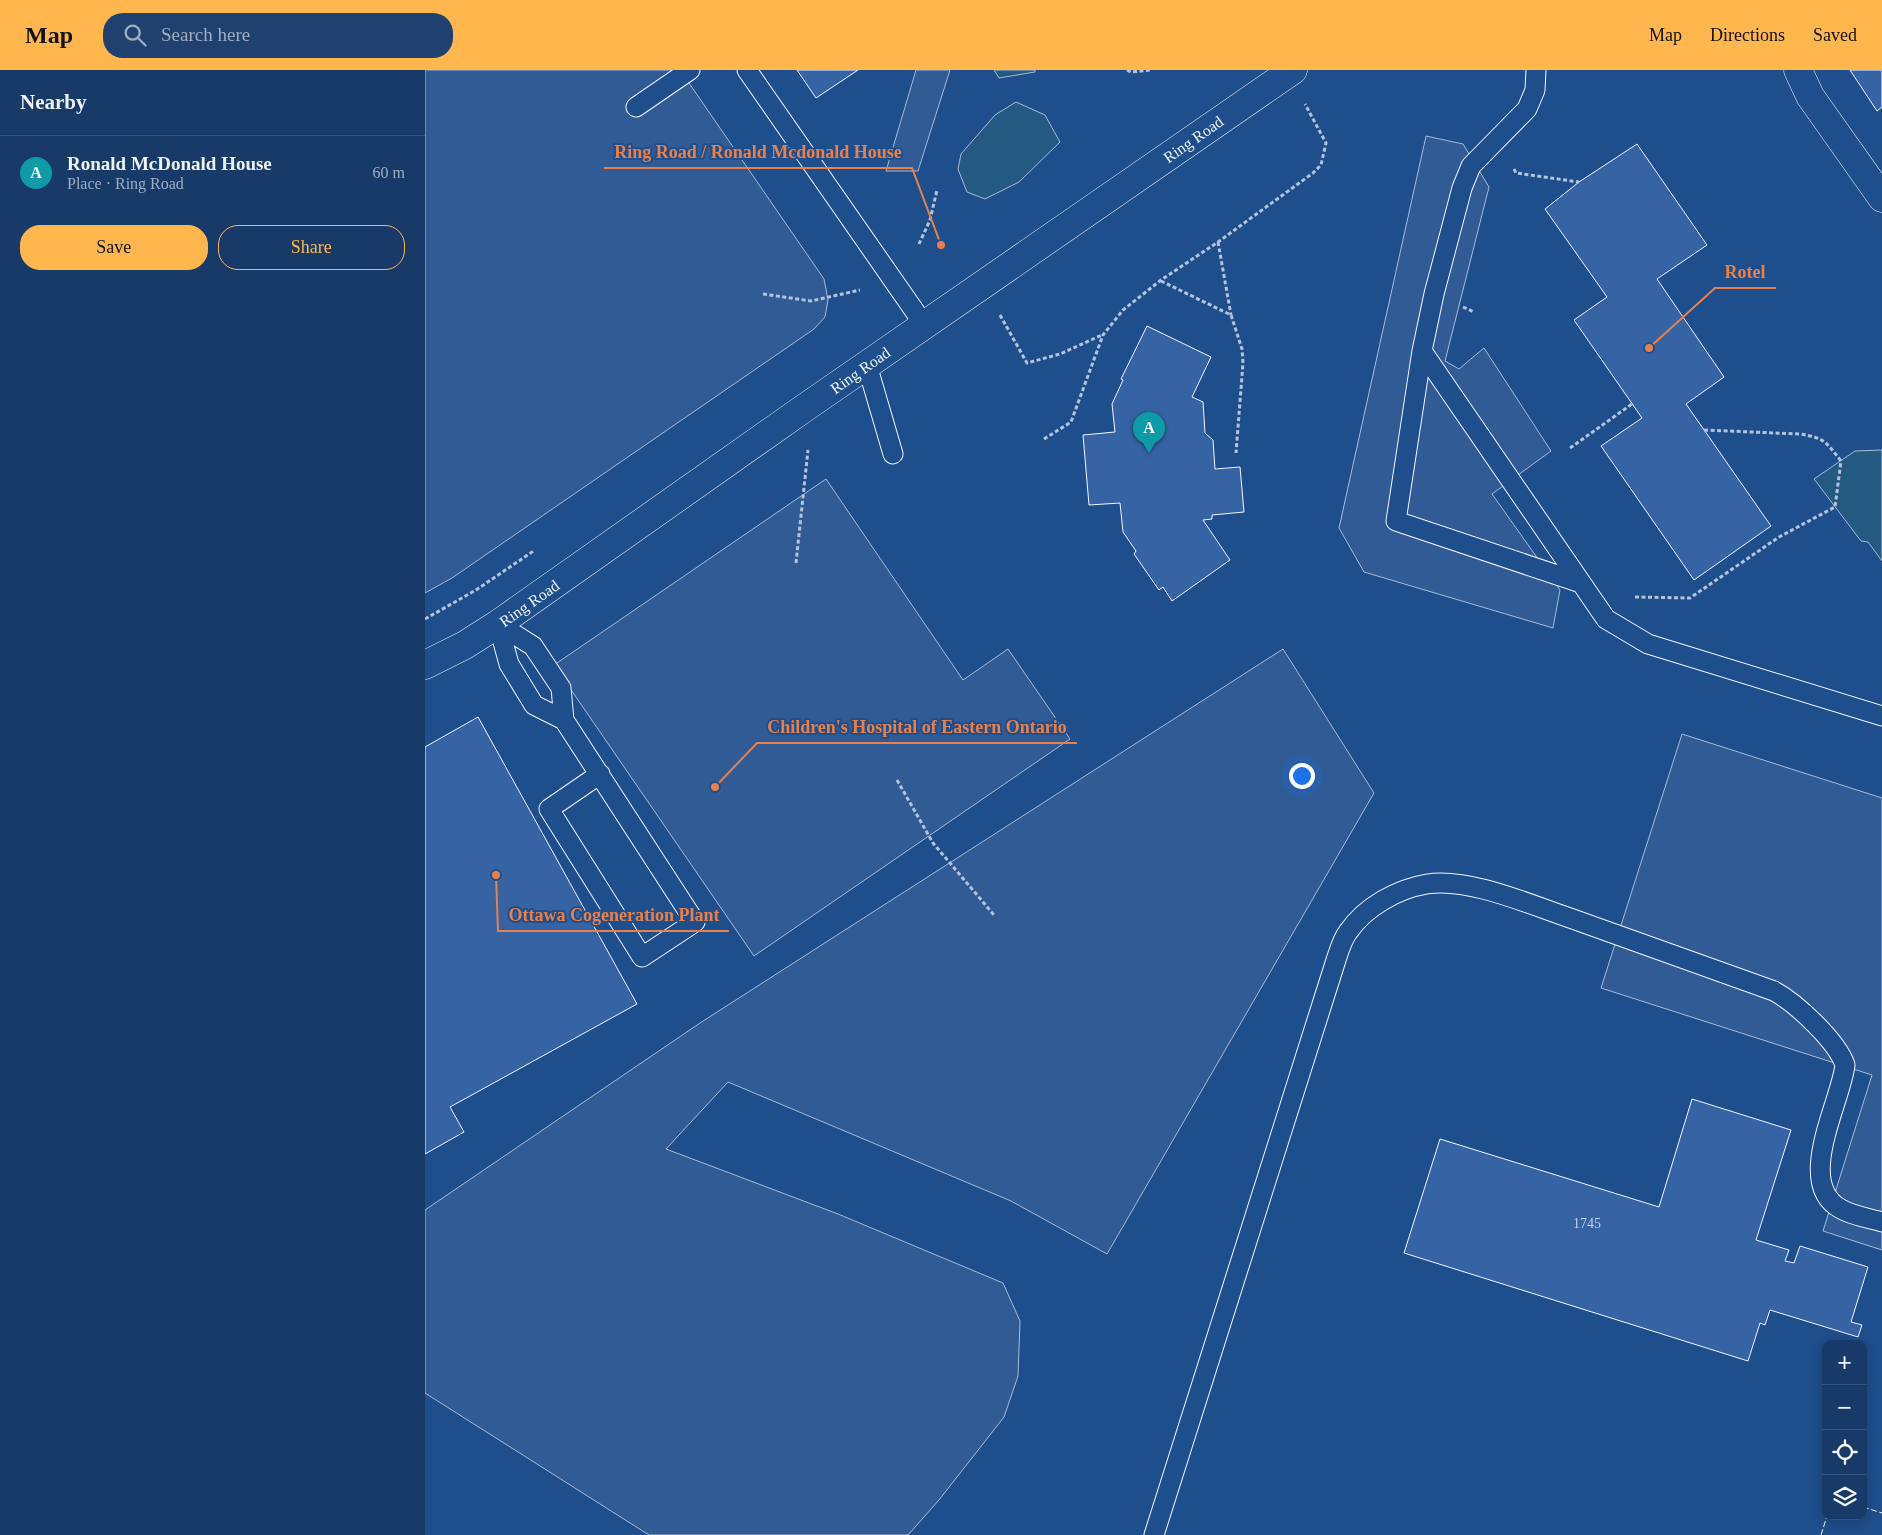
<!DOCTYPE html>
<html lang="en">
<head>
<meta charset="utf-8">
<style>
  :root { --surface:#173a69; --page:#20416f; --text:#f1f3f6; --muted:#9eadc0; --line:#36547d; --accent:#ffb74d }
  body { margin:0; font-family:Georgia,serif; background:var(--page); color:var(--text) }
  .controls { position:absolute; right:15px; bottom:15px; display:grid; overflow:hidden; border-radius:10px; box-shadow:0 2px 12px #0003 }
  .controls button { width:45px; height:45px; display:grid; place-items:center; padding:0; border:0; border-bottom:1px solid var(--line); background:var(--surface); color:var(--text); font:25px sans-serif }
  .you { position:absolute; left:876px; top:705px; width:18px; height:18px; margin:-12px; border:4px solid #fff; border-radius:50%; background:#1a73e8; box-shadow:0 0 0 8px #1a73e833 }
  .badge { display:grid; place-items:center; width:32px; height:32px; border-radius:50%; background:var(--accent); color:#fff; font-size:16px; font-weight:700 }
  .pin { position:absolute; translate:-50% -41px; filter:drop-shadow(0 1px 2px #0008) }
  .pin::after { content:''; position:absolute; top:26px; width:18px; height:15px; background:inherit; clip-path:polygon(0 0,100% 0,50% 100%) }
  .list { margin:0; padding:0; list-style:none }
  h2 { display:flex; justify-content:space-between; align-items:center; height:65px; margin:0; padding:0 20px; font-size:21px }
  h2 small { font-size:16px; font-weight:400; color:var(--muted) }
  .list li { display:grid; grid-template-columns:32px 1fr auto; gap:15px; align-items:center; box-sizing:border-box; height:75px; padding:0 20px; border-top:1px solid var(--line) }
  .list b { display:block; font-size:19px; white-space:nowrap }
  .list p { margin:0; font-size:16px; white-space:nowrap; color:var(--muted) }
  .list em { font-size:16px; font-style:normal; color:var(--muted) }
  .actions { display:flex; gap:10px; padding:15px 20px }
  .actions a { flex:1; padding:11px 0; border:1px solid var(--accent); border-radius:20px; text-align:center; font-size:18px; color:var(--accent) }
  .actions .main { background:var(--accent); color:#111 }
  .icon { flex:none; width:28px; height:28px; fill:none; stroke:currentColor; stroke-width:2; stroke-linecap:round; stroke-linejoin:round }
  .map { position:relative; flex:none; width:1457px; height:1465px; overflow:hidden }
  header { display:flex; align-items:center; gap:30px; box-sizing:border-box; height:70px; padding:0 25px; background:var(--accent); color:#111 }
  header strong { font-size:24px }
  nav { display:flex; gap:28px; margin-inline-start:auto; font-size:18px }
  .search { width:350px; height:45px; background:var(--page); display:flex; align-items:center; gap:12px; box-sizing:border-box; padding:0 18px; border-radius:20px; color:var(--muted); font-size:19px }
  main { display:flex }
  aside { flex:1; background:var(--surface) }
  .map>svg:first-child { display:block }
</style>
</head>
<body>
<header>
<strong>Map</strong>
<div class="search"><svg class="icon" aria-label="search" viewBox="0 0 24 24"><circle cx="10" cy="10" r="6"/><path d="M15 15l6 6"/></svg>Search here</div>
<nav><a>Map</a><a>Directions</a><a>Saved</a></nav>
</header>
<main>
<aside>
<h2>Nearby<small></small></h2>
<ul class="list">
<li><span class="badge" style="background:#0f9aa8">A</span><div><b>Ronald McDonald House</b><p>Place · Ring Road</p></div><em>60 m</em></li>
</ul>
<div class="actions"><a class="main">Save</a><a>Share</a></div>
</aside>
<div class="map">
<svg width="1457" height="1465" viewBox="0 0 1457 1465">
  <rect width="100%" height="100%" fill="#1f4e8c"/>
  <path fill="#245a82" stroke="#a8bbd7" d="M569,0H610V2L574,8Z
    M591,32L620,45L635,72L594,112L560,129L542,122L533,99L536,84L570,45Z
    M1457,380V491L1443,472L1436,471L1389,409L1430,381Z"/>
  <path fill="#305b95" stroke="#a8bbd7" d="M0,0H255L399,209L403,230L400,247L389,259L27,508L0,523Z
    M491,0H525L493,101H461Z
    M1001,66L1038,74L1064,117L1020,291L1034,299L1059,278L1126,381L1067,424L1135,520L1128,558L939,502L914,458Z
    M401,409L538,610L583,579L645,669L329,886L129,595Z
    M858,579L949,723L682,1184L586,1131L303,1012L241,1079L413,1144L578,1213L595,1251L593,1306L579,1347L514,1430L483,1465H224L0,1323V1140L275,953Z
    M1257,664L1457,728V1180L1398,1161L1447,1005L1176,918Z"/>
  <path fill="#3563a3" stroke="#f2f6ff" d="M372,0H433L391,28Z
    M1425,0H1457V37L1452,41Z
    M1212,74L1282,175L1232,209L1299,307L1261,334L1346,456L1269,510L1176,376L1217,348L1149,250L1182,227L1120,139L1154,112Z
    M722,256L786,287L767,327L778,332L780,363L788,370L790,399L815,397L819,442L787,445V449L778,450L805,490L747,531L738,517L734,520L709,484L711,481L698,462L695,433L664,435L658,365L690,362L687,334L698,310L696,309Z
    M53,647L212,934L25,1037L39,1062L0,1084V677Z
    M1267,1029L1366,1060L1331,1170L1364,1180L1360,1191L1369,1193L1375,1176L1443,1197L1426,1252L1437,1255L1433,1267L1345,1240L1340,1255L1335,1253L1323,1291L979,1183L1015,1069L1234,1137Z"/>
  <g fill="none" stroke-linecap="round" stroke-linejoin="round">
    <g stroke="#f2f6ff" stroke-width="21">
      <path id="lane" d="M322,0L500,256
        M1111,0L1110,20L1102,39L1046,96L1037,118L1009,224L997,281L1181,549L1223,574L1457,646
        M211,37L265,0
        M997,281L971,451L1156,513
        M442,295L468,384
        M73,554L108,576L136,618L139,650L270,852L217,887L124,739L175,704
        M73,554L84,594L109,635L139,650
        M729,1465L911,890C914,881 917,870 923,862C940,837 972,819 1002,814C1043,807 1106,835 1145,848C1213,872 1281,896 1349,921C1371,933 1412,971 1420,995C1416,1032 1369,1114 1416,1139C1428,1146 1444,1148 1457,1152"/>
    </g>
    <g stroke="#f2f6ff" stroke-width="29">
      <path id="street" d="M1373,0L1385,26L1457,128"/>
    </g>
    <g stroke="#f2f6ff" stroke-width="29">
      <path id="secondary" d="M0,595L40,575L73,554L378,339L868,0"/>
    </g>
    <path stroke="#b3c4dc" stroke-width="3" stroke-dasharray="4 2.5" stroke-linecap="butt" d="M702,0L706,2L726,0
      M1089,99L1091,103L1154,112
      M793,172L806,245
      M494,174L505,150L512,120
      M736,211L806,245L817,279L818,293L811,383
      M338,224L386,231L435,220
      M1038,237L1049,242
      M575,245L602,293L635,284L677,265
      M619,369L646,352L678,265L698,240L736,210L793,172L888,103L896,95L901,73L880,34
      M1145,378L1207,334
      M371,493L383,380
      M1210,527L1265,528L1354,467L1410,437L1416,391C1401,372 1400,368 1375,364L1279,360
      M0,549L51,520L110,480
      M472,710L508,773L569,845"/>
    <use href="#lane" stroke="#1f4e8c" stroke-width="19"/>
    <use href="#street" stroke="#1f4e8c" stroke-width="28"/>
    <use href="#secondary" stroke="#1f4e8c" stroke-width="28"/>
    <path stroke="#f2f6ff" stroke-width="1" stroke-dasharray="6 2.5" stroke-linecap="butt" d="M1438,1437L1457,1443
      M1396,1465L1402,1446"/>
  </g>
  <g text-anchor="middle" stroke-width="4" stroke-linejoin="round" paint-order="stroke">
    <g font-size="14" fill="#c3d1e8">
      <text x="1162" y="1158">1745</text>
    </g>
    <g font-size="16" fill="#f2f6ff" stroke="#1f4e8c">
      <text transform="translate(768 69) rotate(-35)" y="6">Ring Road</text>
      <text transform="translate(435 300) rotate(-35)" y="6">Ring Road</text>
      <text transform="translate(104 533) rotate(-35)" y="6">Ring Road</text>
    </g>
  </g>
  <path fill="none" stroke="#ea8049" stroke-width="2" d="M516 175L487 98H179M1224 278L1290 218H1351M290 717L332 673H652M71 805L73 861H304"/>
  <g fill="#ea8049" stroke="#1f4e8c" stroke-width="2">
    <circle cx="516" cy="175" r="5"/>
    <circle cx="1224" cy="278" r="5"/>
    <circle cx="290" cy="717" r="5"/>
    <circle cx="71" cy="805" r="5"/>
  </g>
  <g font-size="18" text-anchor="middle" font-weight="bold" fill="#ea8049" stroke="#1f4e8c" stroke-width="4" stroke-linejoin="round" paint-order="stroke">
    <text x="333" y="88">Ring Road / Ronald Mcdonald House</text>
    <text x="1320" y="208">Rotel</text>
    <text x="492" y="663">Children's Hospital of Eastern Ontario</text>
    <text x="189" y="851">Ottawa Cogeneration Plant</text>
  </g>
</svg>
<div class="controls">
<button>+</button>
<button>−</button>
<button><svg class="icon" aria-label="locate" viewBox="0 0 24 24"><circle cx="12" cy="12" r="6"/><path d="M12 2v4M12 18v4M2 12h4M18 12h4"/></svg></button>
<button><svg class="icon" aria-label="layers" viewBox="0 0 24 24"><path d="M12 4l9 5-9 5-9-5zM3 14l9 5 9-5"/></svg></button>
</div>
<div class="you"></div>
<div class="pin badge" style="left:724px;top:383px;background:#0f9aa8">A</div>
</div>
</main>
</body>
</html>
